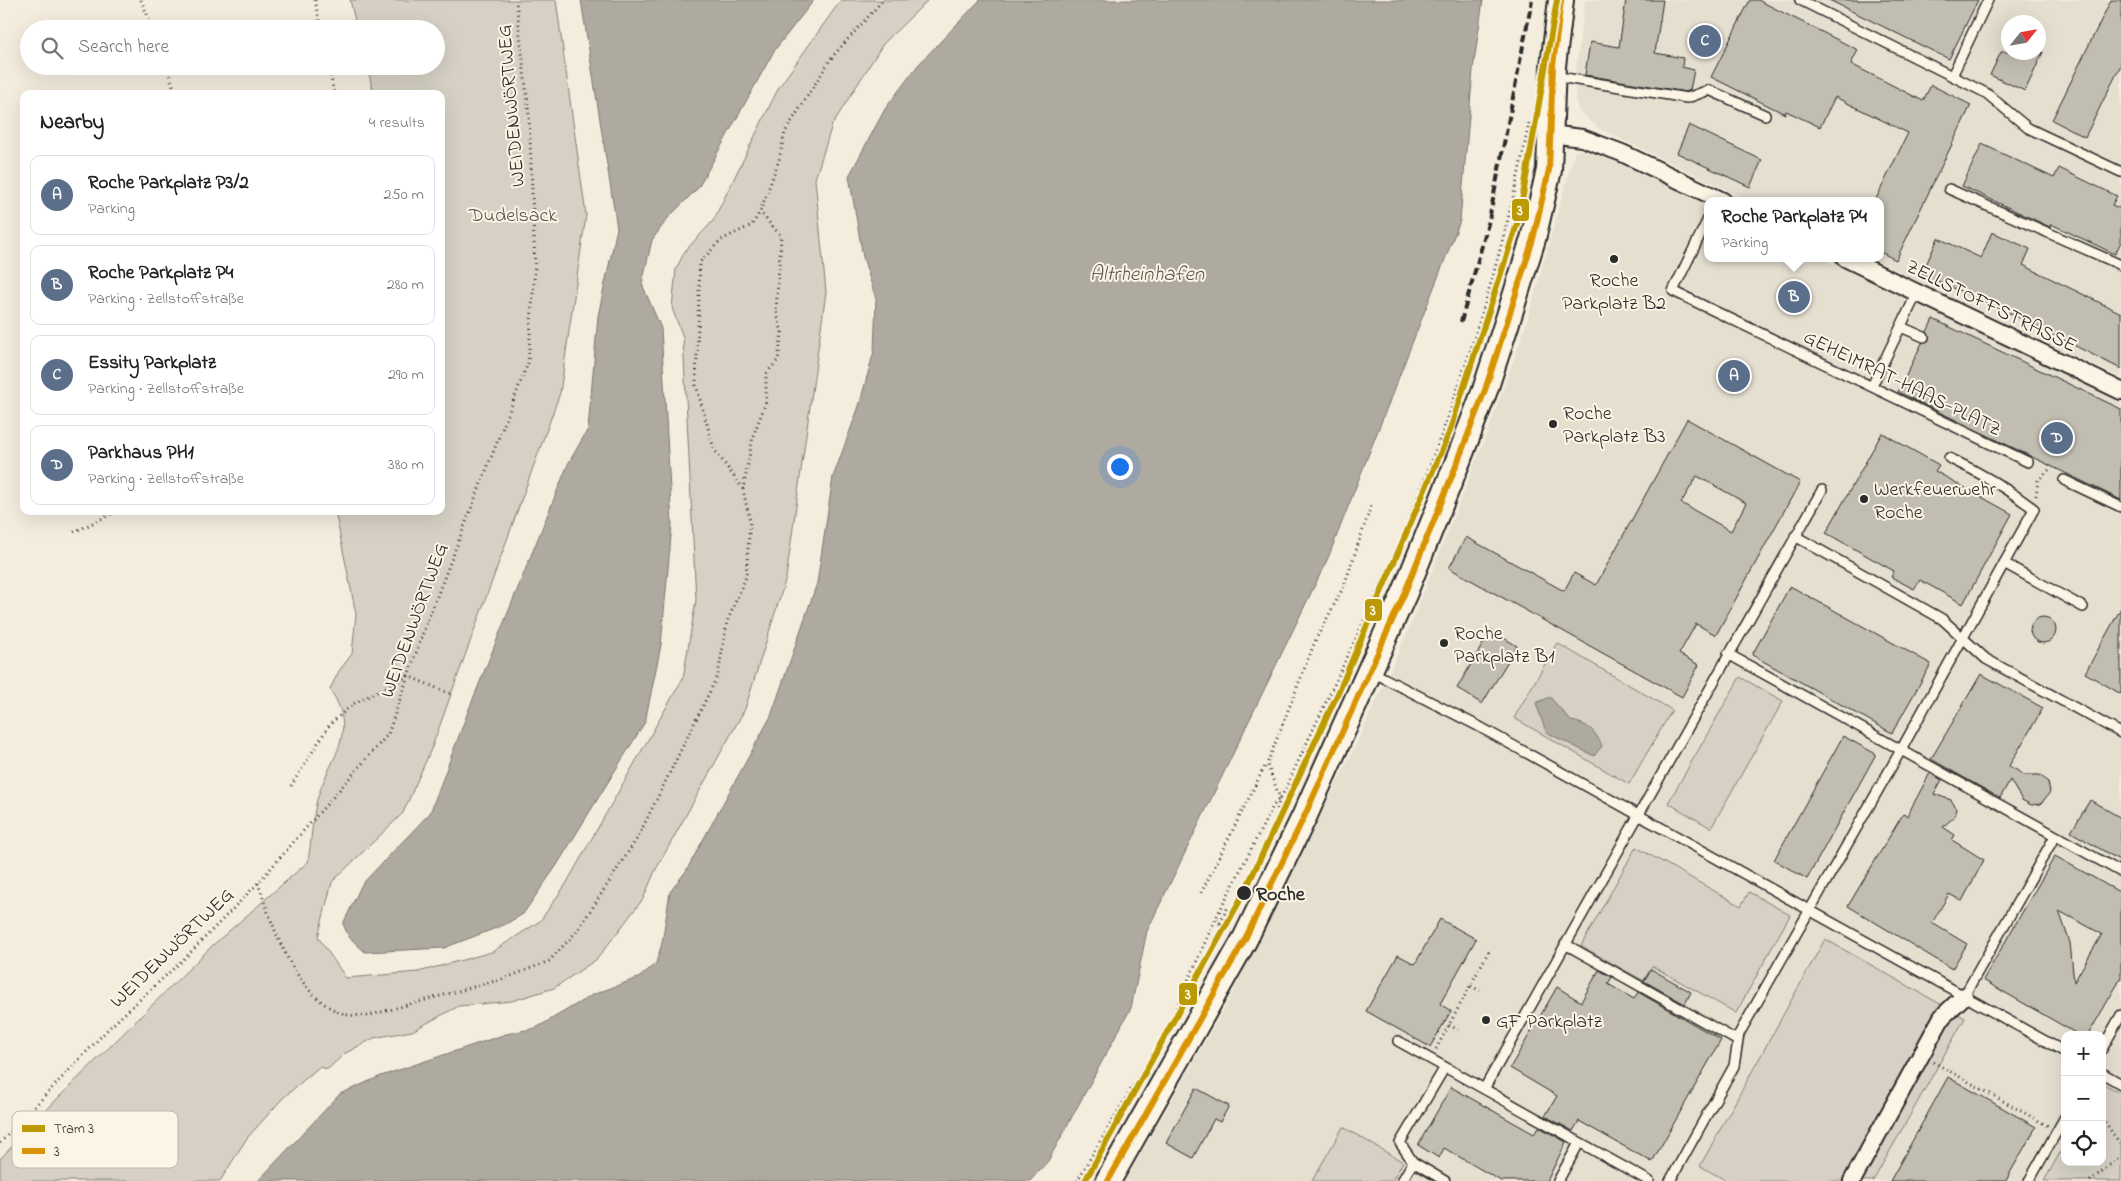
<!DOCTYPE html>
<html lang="en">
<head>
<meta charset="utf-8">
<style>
  :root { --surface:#fff; --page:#f2f2f2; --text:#222; --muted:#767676; --line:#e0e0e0; --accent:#0f766e }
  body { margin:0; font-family:"Indie Flower",sans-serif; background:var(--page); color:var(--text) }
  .controls { position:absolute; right:15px; bottom:15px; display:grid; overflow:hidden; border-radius:10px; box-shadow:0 5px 20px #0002 }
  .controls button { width:45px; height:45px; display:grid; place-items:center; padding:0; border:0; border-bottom:1px solid var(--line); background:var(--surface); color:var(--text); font:25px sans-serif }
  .compass { position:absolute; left:2001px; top:15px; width:45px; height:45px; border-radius:50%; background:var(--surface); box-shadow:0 5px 20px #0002; rotate:59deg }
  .you { position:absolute; left:1119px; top:466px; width:18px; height:18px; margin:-12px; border:4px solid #fff; border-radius:50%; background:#1a73e8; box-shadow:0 0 0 8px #1a73e833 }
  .badge { display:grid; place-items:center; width:32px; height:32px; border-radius:50%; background:var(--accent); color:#fff; font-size:16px; font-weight:700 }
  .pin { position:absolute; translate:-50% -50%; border:2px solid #fff; box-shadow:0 1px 5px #0006 }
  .popup { position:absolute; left:1704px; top:197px; width:180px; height:65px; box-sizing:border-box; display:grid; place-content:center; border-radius:10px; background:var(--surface); filter:drop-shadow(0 1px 4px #0005); font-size:16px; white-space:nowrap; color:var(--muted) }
  .popup b { font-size:19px; color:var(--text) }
  .popup::after { content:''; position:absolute; left:50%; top:100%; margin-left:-10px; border:10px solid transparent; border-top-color:var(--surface) }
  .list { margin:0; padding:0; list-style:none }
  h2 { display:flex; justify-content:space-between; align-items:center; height:65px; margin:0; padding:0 20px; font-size:21px }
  h2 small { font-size:16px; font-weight:400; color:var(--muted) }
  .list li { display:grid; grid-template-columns:32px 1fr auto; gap:15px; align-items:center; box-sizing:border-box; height:80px; margin:0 10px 10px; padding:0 10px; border:1px solid var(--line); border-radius:10px }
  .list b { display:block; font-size:19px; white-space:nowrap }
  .list p { margin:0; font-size:16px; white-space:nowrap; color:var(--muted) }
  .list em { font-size:16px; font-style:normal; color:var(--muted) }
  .icon { flex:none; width:28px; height:28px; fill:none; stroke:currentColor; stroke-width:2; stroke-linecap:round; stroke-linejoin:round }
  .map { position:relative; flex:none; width:2121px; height:1181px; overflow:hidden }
  .search { position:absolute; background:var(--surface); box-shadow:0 5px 20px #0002; left:20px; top:20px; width:425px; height:55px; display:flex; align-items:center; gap:12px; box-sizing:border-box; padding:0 18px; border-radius:28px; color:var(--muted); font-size:19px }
  .panel { position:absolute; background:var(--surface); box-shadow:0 5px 20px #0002; left:20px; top:90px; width:425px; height:425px; border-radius:10px }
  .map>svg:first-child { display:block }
</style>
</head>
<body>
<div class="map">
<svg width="2121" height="1181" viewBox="0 0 2121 1181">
  <rect width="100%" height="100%" fill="#f4edde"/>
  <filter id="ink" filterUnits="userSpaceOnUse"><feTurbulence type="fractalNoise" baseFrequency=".02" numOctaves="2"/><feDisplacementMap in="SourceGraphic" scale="10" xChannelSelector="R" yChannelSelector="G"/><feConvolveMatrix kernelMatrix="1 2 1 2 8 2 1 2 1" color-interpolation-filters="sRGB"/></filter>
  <g filter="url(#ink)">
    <path fill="#e5dfd0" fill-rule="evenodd" d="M1585,0H2121V378L1870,258H1880V201H1750L1598,128L1578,110L1574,83ZM2008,22H2038V52H2008Z
      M1592,150L1708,205V258H1820L2121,401V1181H1125L1230,998L1362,732L1409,628L1488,431L1525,328L1575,151ZM2065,1035H2102V1162H2065Z"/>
    <path fill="#d6d1c4" stroke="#807e78" d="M350,0H556L586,215L560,393L432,747L403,813L332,882L318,937L346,978L418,972L492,952L540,921L566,884L683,678L696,600L683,337L672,308L676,269L685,251L713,221L779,87L841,0H928L883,44L832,125L815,179L826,292L786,578L745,709L655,871L643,899L597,959L554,988L512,1001L459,1006L412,1031L374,1038L344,1054L328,1069L319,1067L283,1098L247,1138L220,1181H0V1159L58,1098L213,945L308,862C311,843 312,823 316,804C327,758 361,737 330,689L339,671L352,654L356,614L335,511H441V94H374L367,66H436V29H357Z
      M1557,643L1672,710L1629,784L1514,718Z
      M1740,677L1783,701L1711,828L1668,803Z
      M1636,847L1741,906L1749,892L1790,915L1736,1013L1652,966L1644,981L1581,946Z
      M1825,939L1965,1018L1873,1181H1727L1700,1166Z
      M2102,1083L2121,1093V1181H2044L2065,1144V1162H2102Z
      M1343,1127L1403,1162L1392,1181H1312Z"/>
    <path fill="#afaaa0" stroke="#7a7771" d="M581,0H814L774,51L698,188L668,218L652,240L646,266L642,284L661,328L672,525L661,645L645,722L557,865L523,914L504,925L444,948L365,952L349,937L343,924L362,884L430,813L469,709L568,464L588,429L598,316L617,228Z
      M980,0H1483L1473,70L1460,221L1328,558L1147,931L1131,1008L1048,1161L1030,1181H258L340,1094L381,1076L506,1034L536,1028L592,995L640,977L656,963L662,943L670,892L686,871L771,716L817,583L833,477L859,406L874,351L876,299L863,257L849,176L885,109L918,65Z
      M1550,697L1571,721C1588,724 1595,730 1602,746L1594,756L1546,732L1536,703Z"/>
    <path fill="#c2bdb1" stroke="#2b2b2b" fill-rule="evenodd" d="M1626,0H1663L1655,53L1683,58L1682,67L1694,70L1690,90L1686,92L1585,75L1590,42L1619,47Z
      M1750,0H1758L1858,50L1851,64L1923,101L1931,85L1971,105L1896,260L1880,252V201H1875L1908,133L1835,97L1820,127L1786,111L1785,114L1711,77Z
      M1829,0H1978L1949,59Z
      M2111,0H2121V65L2085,137L2052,120Z
      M2001,52H2043L2025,91L1990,75Z
      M1689,125L1762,160L1750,187L1677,153Z
      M1982,144L2054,178L2059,168L2117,196L2112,205L2121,209V242L2115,254L2051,224L2050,227L1962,186Z
      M1992,232L2030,249L2023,265L2121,313V369L2014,315L1922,274L1938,238L1981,258Z
      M1933,319L2121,409V500L1898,392L1922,343L1929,340L1927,332Z
      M1687,419L1800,482L1716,635L1696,624L1679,654L1699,665L1682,697L1449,568L1466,537L1564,591L1574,573L1596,585ZM1697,476L1746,503L1731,531L1681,503Z
      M1882,433L1939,465L1935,471L2012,514L1963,604L1920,580L1914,589L1891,577L1894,571L1826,533Z
      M1790,586L1931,664L1892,733L1752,655Z
      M2121,608V694L2085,673Z
      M2030 630a13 13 0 1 1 26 0a13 13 0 1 1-26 0Z
      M1491,630L1517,646L1482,704L1457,688Z
      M1981,674L2043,708L2009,766L2025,775H2040L2048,782L2050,792L2041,804L2031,805L2022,800L2010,780L2000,798L1931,759Z
      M1843,736L1876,754L1807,879L1774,860Z
      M1930,773L1942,780L1934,794L1951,800L1957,809L1955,816L1943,827L1955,835L1952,840L1984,860L1962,901L1949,894L1932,923L1967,944L1952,969L1848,906L1903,814L1907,816Z
      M2090,800L2121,818V861L2071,832Z
      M2055,856L2121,893V978L2088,1035H2079L1983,980ZM2059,911L2102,934L2074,982L2070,943Z
      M1440,919L1476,939L1440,1004L1451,1011L1430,1047L1366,1011L1398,955L1415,964Z
      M1651,969L1691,992L1685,1004L1644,981Z
      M1599,970L1612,977L1608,984L1634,999L1638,992L1721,1040L1652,1162L1579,1121L1573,1131L1545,1116L1557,1096L1510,1068L1557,987L1581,1002Z
      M1948,1077L2036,1127L2010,1173L2006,1181H1890Z
      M1451,1087L1534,1134L1539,1127L1566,1142L1547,1181H1501L1444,1148L1439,1158L1418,1145Z
      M1196,1088L1229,1106L1220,1122L1214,1119L1193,1158L1166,1143Z"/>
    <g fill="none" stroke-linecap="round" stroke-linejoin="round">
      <g stroke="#2b2b2b" stroke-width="12">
        <path id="lane" d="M1800,0L1986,93L2028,128L2121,172
          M1553,76L1687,98L1709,90L1765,115
          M1952,76L1988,0
          M1949,189L2121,265
          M1708,219L1673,291L2028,462
          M1901,327L1924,337
          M1872,386L1917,293
          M2064,480L2121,507
          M1795,536L1942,619L1986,659L2121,733
          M2004,563L2083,607
          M1728,654L2121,872
          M1370,671L1478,726L2065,1052
          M1565,944L1738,1041
          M1964,996L2055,836
          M1398,1041L1649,1181
          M2102,1049L2121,1015
          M2102,1073L2121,1084
          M1484,1089L1822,490
          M1402,1181L1413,1162
          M1445,1181L1413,1162L1400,1143L1445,1067
          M1558,1181L1579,1143
          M1670,1181L1734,1066L1739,1034L1901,750L2034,509C2007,488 1979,472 1949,458
          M2029,1181L2065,1117"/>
      </g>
      <g stroke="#2b2b2b" stroke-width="20">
        <path id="street" d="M1550,134L1582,138L1622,153L1723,201
          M1845,258L2121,391
          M1852,1181L1942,1017L1964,996"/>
      </g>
      <g stroke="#2b2b2b" stroke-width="28">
        <path id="secondary" d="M1108,1181L1245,939L1305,815L1405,592L1458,461L1485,390L1509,316L1533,239L1549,170L1553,66L1561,0"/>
      </g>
      <path stroke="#2b2b2b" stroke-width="3" stroke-dasharray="1 4" stroke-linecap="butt" d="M141,0L153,29
        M315,0L321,29
        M166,66L176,94
        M329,66L334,94
        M743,489L714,449L696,385L700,262L721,240L752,225L760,212L779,160L785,132L832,57L883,0
        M2036,496L2038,480L2052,467
        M74,532L118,511
        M291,786L330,724L353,704L408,676L451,694
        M1277,809L1280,798L1267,764L1316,639L1344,586L1371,506
        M258,883C273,927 296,1002 348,1015C354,1016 361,1015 367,1016L506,978L549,961L578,930L638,837L718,675L727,622L746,577L750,521L743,490L753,436L766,402V374L778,360L782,332L776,311L781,236L760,212
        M1201,893L1266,764
        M1217,919L1227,935
        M1220,923L1228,907
        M1471,986L1480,991
        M1449,1025L1458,1030
        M1436,1049L1489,951
        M1933,1062L2048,1126
        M2102,1118L2121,1145
        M0,1143L110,1027L185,958L258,883L388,734L425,627L528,363L535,267L529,115L516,0
        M1077,1181L1168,1026L1216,918L1273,806L1283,794C1332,688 1385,582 1427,473C1471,359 1506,243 1529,123
        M2090,1181L2121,1156"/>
      <use href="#lane" stroke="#fcf5e5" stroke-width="9"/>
      <use href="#street" stroke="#fcf5e5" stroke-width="16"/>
      <use href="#secondary" stroke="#fcf5e5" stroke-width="24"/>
      <path stroke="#2b2b2b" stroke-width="4" stroke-dasharray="8 4" stroke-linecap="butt" d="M1461,322L1489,220L1532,0"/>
      <g stroke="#fcf5e5" stroke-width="10">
        <path id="bus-1" d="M1108,1181L1245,939L1305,815L1405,592L1458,461L1485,390L1509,316L1533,239L1549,170L1553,66L1561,0"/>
      </g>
      <use href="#bus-1" stroke="#d89406" stroke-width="6"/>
      <g stroke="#fcf5e5" stroke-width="10">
        <path id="tram-1" d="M1085,1181L1244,893L1339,691L1449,433L1519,218L1557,0"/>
      </g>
      <use href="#tram-1" stroke="#bc9a06" stroke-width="6"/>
    </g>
  </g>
  <g fill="#2b2b2b" stroke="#fcf5e5" stroke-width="2">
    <circle cx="1614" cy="259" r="5"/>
    <circle cx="1553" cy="424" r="5"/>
    <circle cx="1864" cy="499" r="5"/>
    <circle cx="1444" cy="643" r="5"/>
    <circle cx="1244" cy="893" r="8"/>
    <circle cx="1486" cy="1020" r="5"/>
  </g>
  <g text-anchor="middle" stroke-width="4" stroke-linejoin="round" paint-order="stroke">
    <g font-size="20" fill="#2b2b2b" stroke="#fcf5e5">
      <text transform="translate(510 106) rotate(-95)" y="7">WEIDENWÖRTWEG</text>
      <text transform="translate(1992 305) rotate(26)" y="7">ZELLSTOFFSTRASSE</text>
      <text transform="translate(1903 382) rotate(26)" y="7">GEHEIMRAT-HAAS-PLATZ</text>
      <text transform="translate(413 620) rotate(-70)" y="7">WEIDENWÖRTWEG</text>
      <text transform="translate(171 947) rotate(-44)" y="7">WEIDENWÖRTWEG</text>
    </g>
    <g font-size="20" fill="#565451" stroke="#fcf5e5">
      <text x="513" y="221">Dudelsack</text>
    </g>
    <g font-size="20" fill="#2b2b2b" stroke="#fcf5e5" text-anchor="start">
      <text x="1614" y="286" text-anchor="middle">Roche<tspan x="1614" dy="23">Parkplatz B2</tspan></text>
      <text x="1563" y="419">Roche<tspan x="1563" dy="23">Parkplatz B3</tspan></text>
      <text x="1874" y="495">Werkfeuerwehr<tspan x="1874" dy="23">Roche</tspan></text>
      <text x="1454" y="639">Roche<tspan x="1454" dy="23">Parkplatz B1</tspan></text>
      <text x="1496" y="1027">GF Parkplatz</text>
    </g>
    <g font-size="20" font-weight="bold" fill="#2b2b2b" stroke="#fcf5e5" text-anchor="start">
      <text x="1256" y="900">Roche</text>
    </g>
    <g font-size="21" font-style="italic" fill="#595754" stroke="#fcf5e5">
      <text x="1147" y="280">Altrheinhafen</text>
    </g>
  </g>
  <rect x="12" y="1111" width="166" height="57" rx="8" fill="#fcf5e5" stroke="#bdb8ad" stroke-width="1"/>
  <rect x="22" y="1125" width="23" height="7" fill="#bc9a06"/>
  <rect x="22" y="1148" width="23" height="6" fill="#d89406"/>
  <g font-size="14" fill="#2b2b2b">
    <text x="54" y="1133">Tram 3</text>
    <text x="54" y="1156">3</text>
  </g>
  <g stroke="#fcf5e5" stroke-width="2">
    <rect x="1511" y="198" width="19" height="24" rx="5" fill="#bc9a06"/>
    <rect x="1364" y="598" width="19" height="24" rx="5" fill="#bc9a06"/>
    <rect x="1178" y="982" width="20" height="24" rx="5" fill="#bc9a06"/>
  </g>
  <g font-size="14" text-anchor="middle" font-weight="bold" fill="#fff">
    <text x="1520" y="215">3</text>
    <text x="1373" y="615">3</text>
    <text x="1188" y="999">3</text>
  </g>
</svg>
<div class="controls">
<button>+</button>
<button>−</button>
<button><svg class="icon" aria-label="locate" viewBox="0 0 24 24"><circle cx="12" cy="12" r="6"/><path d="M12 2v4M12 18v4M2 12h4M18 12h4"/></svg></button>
</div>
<svg class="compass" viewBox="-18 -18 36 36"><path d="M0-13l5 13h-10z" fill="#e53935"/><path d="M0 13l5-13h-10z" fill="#767676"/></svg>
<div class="you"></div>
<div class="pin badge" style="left:1734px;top:376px;background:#5c6f8a">A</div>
<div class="pin badge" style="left:1794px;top:297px;background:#5c6f8a">B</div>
<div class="popup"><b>Roche Parkplatz P4</b>Parking</div>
<div class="pin badge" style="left:1705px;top:41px;background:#5c6f8a">C</div>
<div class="pin badge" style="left:2057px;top:438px;background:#5c6f8a">D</div>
<div class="search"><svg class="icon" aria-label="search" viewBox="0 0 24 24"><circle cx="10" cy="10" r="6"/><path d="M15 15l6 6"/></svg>Search here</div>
<section class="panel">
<h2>Nearby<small>4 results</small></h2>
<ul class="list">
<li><span class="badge" style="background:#5c6f8a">A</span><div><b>Roche Parkplatz P3/2</b><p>Parking</p></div><em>250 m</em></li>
<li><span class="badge" style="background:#5c6f8a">B</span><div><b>Roche Parkplatz P4</b><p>Parking · Zellstoffstraße</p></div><em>280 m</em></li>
<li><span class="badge" style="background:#5c6f8a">C</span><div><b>Essity Parkplatz</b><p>Parking · Zellstoffstraße</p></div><em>290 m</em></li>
<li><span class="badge" style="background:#5c6f8a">D</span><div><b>Parkhaus PH1</b><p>Parking · Zellstoffstraße</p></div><em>380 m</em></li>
</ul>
</section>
</div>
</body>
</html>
